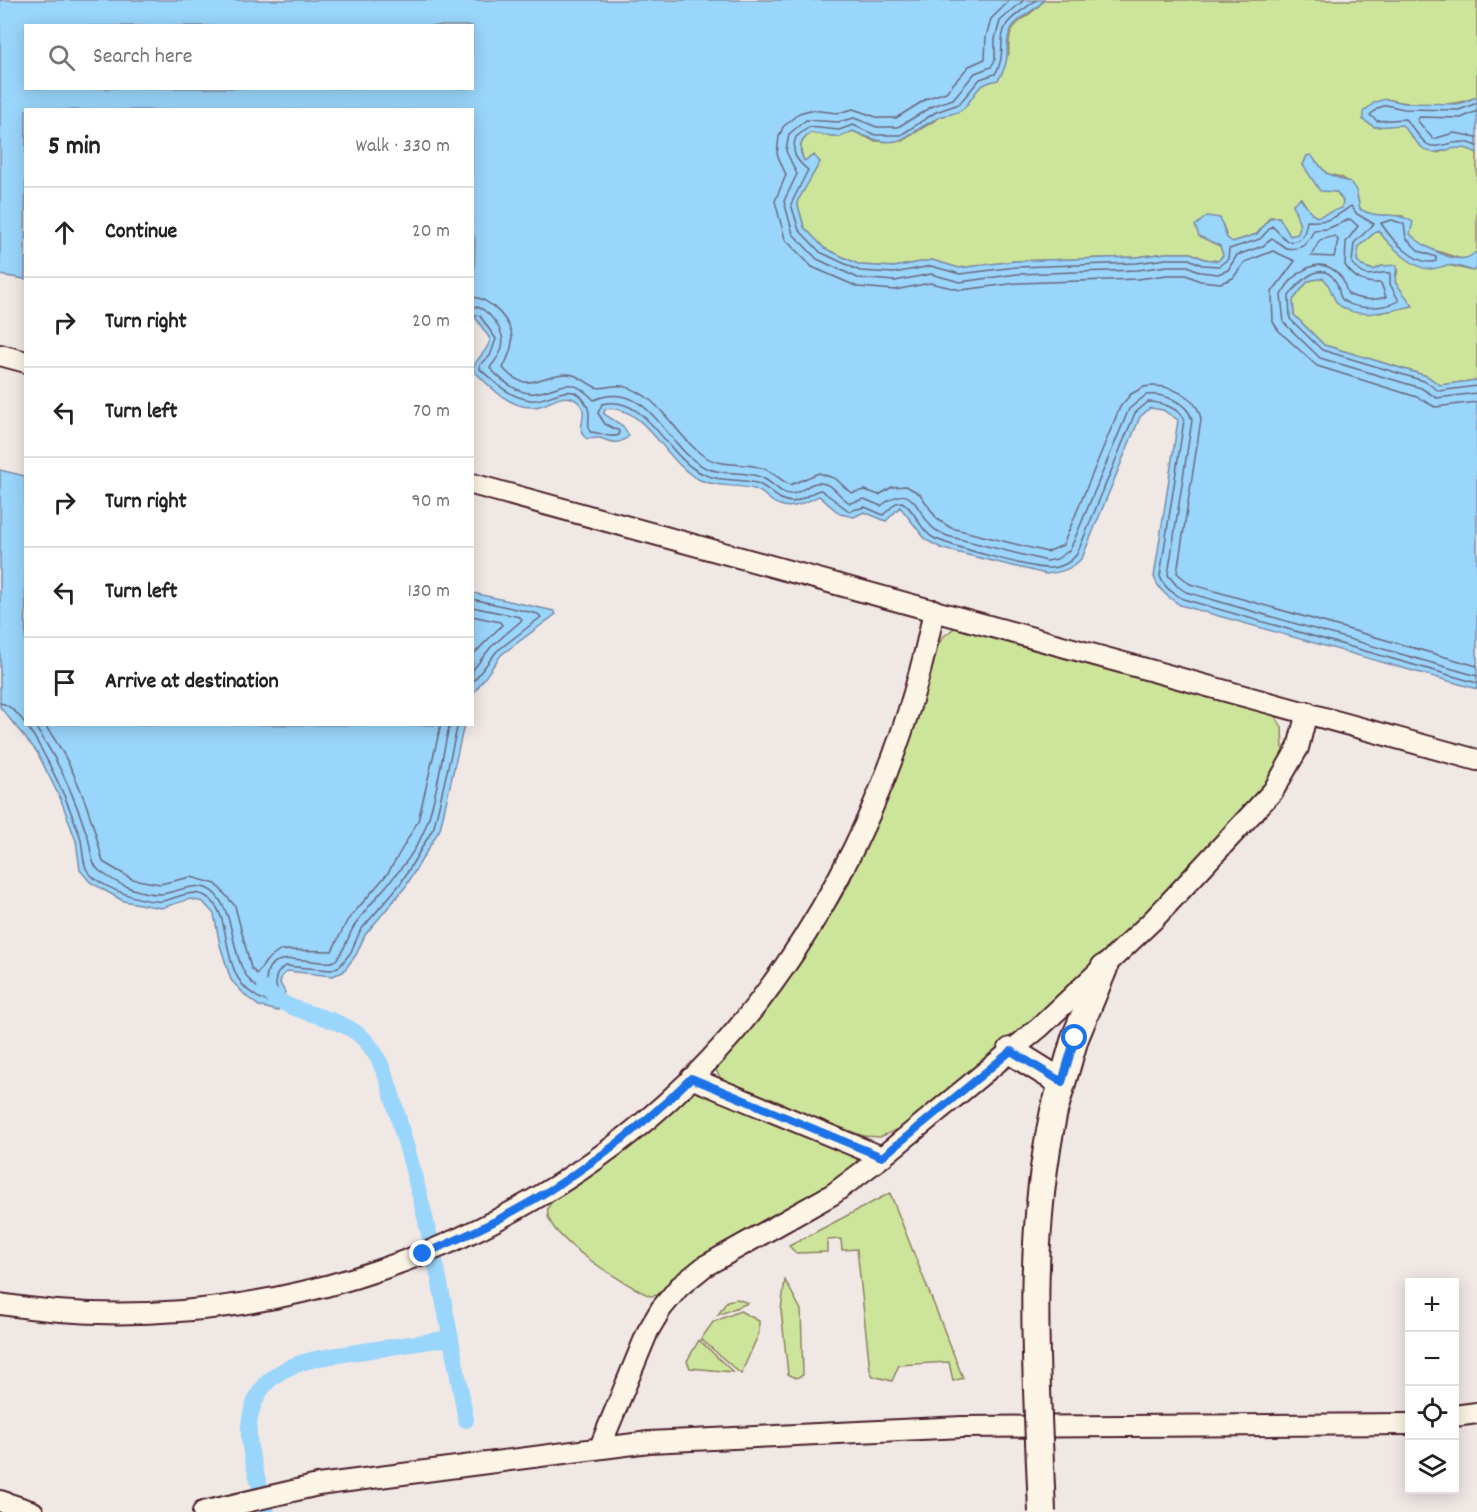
<!DOCTYPE html>
<html lang="en">
<head>
<meta charset="utf-8">
<style>
  :root { --surface:#fff; --page:#f2f2f2; --text:#222; --muted:#767676; --line:#e0e0e0 }
  body { margin:0; font-family:Dekko,sans-serif; background:var(--page); color:var(--text) }
  .controls { position:absolute; right:18px; bottom:18px; display:grid; overflow:hidden; border-radius:0px; box-shadow:0 3px 15px #0003 }
  .controls button { width:54px; height:54px; display:grid; place-items:center; padding:0; border:0; border-bottom:2px solid var(--line); background:var(--surface); color:var(--text); font:30px sans-serif }
  .stop { position:absolute; width:18px; height:18px; margin:-14px; border:4px solid #1a73e8; border-radius:50%; background:#fff }
  .stop.end { background:#1a73e8; border-color:#fff; box-shadow:0 2px 6px #0008 }
  .list { margin:0; padding:0; list-style:none }
  h2 { display:flex; justify-content:space-between; align-items:center; height:78px; margin:0; padding:0 24px; font-size:26px }
  h2 small { font-size:20px; font-weight:400; color:var(--muted) }
  .list li { display:grid; grid-template-columns:39px 1fr auto; gap:18px; align-items:center; box-sizing:border-box; height:90px; padding:0 24px; border-top:2px solid var(--line) }
  .list b { display:block; font-size:22px; white-space:nowrap }
  .list em { font-size:20px; font-style:normal; color:var(--muted) }
  .icon { flex:none; width:33px; height:33px; fill:none; stroke:currentColor; stroke-width:2; stroke-linecap:round; stroke-linejoin:round }
  .map { position:relative; flex:none; width:1477px; height:1512px; overflow:hidden }
  .search { position:absolute; background:var(--surface); box-shadow:0 3px 15px #0003; left:24px; top:24px; width:450px; height:66px; display:flex; align-items:center; gap:15px; box-sizing:border-box; padding:0 21px; border-radius:0px; color:var(--muted); font-size:22px }
  .panel { position:absolute; background:var(--surface); box-shadow:0 3px 15px #0003; left:24px; top:108px; width:450px; height:618px; border-radius:0px }
  .map>svg:first-child { display:block }
</style>
</head>
<body>
<div class="map">
<svg width="1477" height="1512" viewBox="0 0 1477 1512">
  <rect width="100%" height="100%" fill="#f0e8e5"/>
  <filter id="ink" filterUnits="userSpaceOnUse"><feTurbulence type="fractalNoise" baseFrequency=".0167" numOctaves="2"/><feDisplacementMap in="SourceGraphic" scale="12" xChannelSelector="R" yChannelSelector="G"/><feConvolveMatrix kernelMatrix="1 2 1 2 8 2 1 2 1" color-interpolation-filters="sRGB"/></filter>
  <g filter="url(#ink)">
    <path fill="#cde59b" stroke="#8c8263" stroke-width="1.5" d="M1044,0H1477V97C1449,108 1416,106 1386,99L1375,127L1402,124L1438,153C1452,147 1463,144 1477,153V252L1467,259L1458,258L1422,246L1410,234L1403,216L1370,215L1360,209L1356,190L1343,178L1326,173L1316,161L1307,156L1303,165L1320,190L1337,192L1343,201L1342,208L1318,217L1312,215L1301,198L1293,204L1300,226L1298,234L1290,236L1279,217H1270L1257,234L1232,242L1227,238L1223,225L1199,236L1220,246L1223,255L1219,261L1204,259L1191,253H1166L1137,257L1015,261L959,268L932,260L894,267L860,265L824,248L804,227L797,202L820,162L804,161C799,147 799,143 810,133L840,137L853,131L874,141H902L940,117L964,108L971,95L1009,54C1006,18 1026,23 1044,0Z
      M1378,230L1448,265L1473,271L1477,268V380L1440,385L1427,376L1324,345L1294,315L1293,300L1308,281L1323,278L1331,286L1334,298L1379,313L1412,306L1395,282L1398,269L1382,266L1374,270L1362,266L1357,260L1359,246Z
      M958,625L1272,712L1282,727L1283,752L1279,766L1269,785L1214,847L1072,986L909,1124L880,1137L864,1136L724,1085L715,1068L756,1021L803,959L848,886L887,794L934,652L943,637Z
      M700,1090L855,1156L857,1160C846,1187 730,1238 699,1258C683,1269 672,1282 658,1295L650,1296C630,1287 535,1233 549,1206C559,1187 606,1164 626,1149C647,1132 675,1096 700,1090Z
      M890,1193L963,1378L953,1381L949,1362L899,1365L892,1381L873,1376L870,1370L857,1249L842,1250L841,1239L827,1240V1252L796,1253L789,1246Z
      M785,1280L801,1310L803,1375L796,1378L788,1374L781,1310Z
      M737,1299L748,1303L718,1315L727,1301Z
      M740,1311L759,1321V1333L741,1374L701,1339L713,1322Z
      M699,1340L733,1372L690,1368L687,1361Z"/>
    <path fill="#9ad5fb" stroke="#7a8ca8" stroke-width="1.5" fill-rule="evenodd" d="M0,0H1044C1036,11 1017,17 1011,29C1002,47 1014,56 998,80C974,85 978,93 964,108C957,115 946,114 938,118C898,138 901,153 853,131L840,137L810,133C799,143 798,147 804,161L814,155L820,162L797,202L804,227L824,248L860,265L894,267L932,260L959,268L1015,261L1137,257L1166,253H1191L1204,259L1218,261L1223,255L1220,246L1199,236L1195,226L1207,216L1220,218L1227,238L1233,242L1257,234L1270,218L1279,217L1290,236L1298,234L1300,226L1293,204L1300,198L1312,214L1317,217L1342,208L1343,201L1337,192L1320,191L1303,165L1307,156L1311,155L1326,173L1351,183L1356,190L1360,209C1377,220 1396,210 1413,222L1410,234C1420,244 1450,262 1465,258C1470,258 1473,253 1477,252V268L1473,271C1464,268 1454,264 1445,266C1440,267 1435,269 1431,269C1414,270 1387,243 1378,230L1359,246L1357,260L1362,266L1373,270L1382,266L1397,265L1395,282L1413,306C1392,310 1358,321 1339,305C1331,298 1332,286 1323,278L1308,281L1293,300L1294,315L1324,345L1427,376L1440,385L1477,380V689L1180,605C1168,597 1159,591 1154,577L1178,420L1163,410L1150,408L1140,417L1082,558C1072,569 1062,572 1046,574L943,549L926,540L900,507L886,521L864,512L854,517L840,514L819,496C801,504 788,514 769,499C765,495 761,491 754,489C736,484 719,488 700,480C665,464 646,403 605,409L604,414L623,426L629,436C618,446 611,442 600,438C594,437 587,442 583,435C576,426 593,410 574,399C561,392 547,407 534,407C510,409 488,385 473,370C475,357 488,353 490,339L473,314L475,239L472,233V110H26L25,279L0,275ZM26,26H472V88H26Z
      M1477,97V153C1455,139 1438,160 1424,149C1415,143 1409,132 1402,125L1375,127L1363,120V112L1375,102L1386,99L1404,103L1459,104Z
      M0,470L25,476L26,724L464,725L440,829L406,886L365,935L356,955L343,972L332,976L288,971L282,976L280,983L285,992L278,1011L259,1006L247,997L231,980L220,945L214,914L203,902L190,899L161,908L123,901L90,882L80,870L76,841L61,800L37,752L0,707Z
      M473,593L554,611L556,614L501,655L473,694Z"/>
    <g fill="none" stroke-linecap="round" stroke-linejoin="round">
      <path stroke="#6a687e" stroke-width="1.5" d="M1010,0L991,19L986,37L985,59L969,66L946,92L928,98L896,118H879L853,109L838,113L810,110L799,113L783,127L779,137L777,154L786,175L775,201L785,239L812,267L858,287L895,290L930,283L961,290L1018,283L1138,279L1167,275H1186L1200,281L1221,283L1233,278L1245,262L1273,251L1295,261L1272,292L1273,322L1279,331L1317,366L1417,397L1435,407L1477,402
        M1024,0L1000,21L995,39V60L991,67L975,73L953,99L933,106L898,127H877L854,118L838,122L806,120L789,134L786,151L797,174L784,201L793,234L817,259L858,278L895,281L931,274L960,282L1017,274L1138,270L1167,266H1188L1200,272L1218,274L1228,270L1237,255L1263,246L1272,238L1286,248C1302,251 1308,243 1314,230L1327,229L1350,219L1358,226L1346,242L1345,265C1354,279 1365,284 1381,283L1386,297C1374,301 1359,300 1348,294C1345,289 1345,282 1341,277C1320,251 1293,273 1281,295L1284,323L1320,358L1421,388L1437,398L1477,393
        M1036,0C1028,7 1013,15 1007,24C997,39 1007,56 995,74L980,79L959,104L936,112L901,135H875L853,125L839,130L809,127L796,137C790,153 797,161 808,170L791,204L799,230L820,252L860,271L894,273L931,266L960,274L1016,267L1137,263L1166,259H1189L1202,265L1219,266L1228,259L1229,249L1260,239L1272,226L1287,241C1303,244 1305,233 1307,221C1330,222 1333,219 1351,206L1357,214L1374,224L1354,243L1352,263C1367,283 1373,271 1390,273V284L1399,301C1385,308 1358,311 1344,301C1338,297 1340,290 1337,284C1323,256 1299,282 1289,296L1290,319L1322,350L1424,381L1439,391L1477,386
        M1477,103L1459,110L1404,109L1386,105L1378,108L1370,115L1377,121L1405,119C1413,127 1419,138 1427,144C1437,152 1458,135 1477,146
        M1477,111L1461,118L1420,117L1417,120L1433,139L1454,133L1477,137
        M1392,220L1404,224L1406,238L1419,251L1436,257V261C1417,268 1390,238 1381,223Z
        M1335,236L1338,240L1334,257L1311,256L1320,240Z
        M472,297C490,298 513,322 512,340C512,351 507,359 503,368C527,396 540,374 566,374C579,374 584,382 595,387C602,390 613,384 622,386C659,394 673,432 701,454C720,469 742,461 762,468C773,472 780,480 790,485L819,473L836,479L851,493L865,490L879,495L892,487L906,486L920,494L937,519L951,528L1047,552L1063,545L1120,407L1131,394L1144,387C1166,383 1198,395 1201,420L1177,573L1190,584L1477,666
        M472,306C488,307 506,331 502,347C501,355 494,361 490,368C500,379 518,395 535,393C563,389 568,373 594,400C650,377 665,449 706,468C724,476 743,470 760,477C771,480 780,495 791,494C802,493 810,481 821,483C834,484 840,498 850,503L864,499L881,506C912,481 913,505 931,526C935,531 942,533 947,536L1047,561L1057,559L1070,550L1129,409L1146,395C1163,393 1188,402 1192,420L1168,575L1177,586L1186,592L1477,676
        M472,314L480,316L496,339L490,356L480,365V369C495,383 509,397 530,400C548,403 571,378 585,402C593,414 586,422 590,432C600,432 610,439 619,435V431L605,424L598,413L602,404C645,394 664,450 694,469C718,484 733,477 756,483C770,487 777,502 792,502C803,501 811,491 821,490L849,511L865,507L883,515L896,503L902,502C916,510 918,528 932,537C946,545 1033,569 1049,568C1060,568 1070,563 1077,554L1135,413L1148,402C1161,402 1179,408 1184,420L1160,576C1164,588 1173,593 1183,599L1477,683
        M472,599L538,614L541,617L497,651L472,683
        M472,607L520,617L522,620L491,647L472,671
        M472,616L500,622L502,625L472,656
        M0,703C29,706 71,810 80,836C83,846 82,859 86,868C94,886 145,904 163,901C177,898 193,888 207,897C239,918 211,986 272,1003L278,993C274,981 274,974 285,966L331,970L340,966L351,952L360,931L401,883L434,827L458,724
        M33,724C58,758 74,795 87,835C92,847 89,864 101,872C117,884 139,894 160,894C179,893 199,877 216,895C241,924 226,973 266,993L268,991C256,942 312,965 331,962C336,961 339,957 341,953C346,945 349,936 353,928C376,892 413,865 427,823C438,792 441,757 450,724
        M44,724C75,765 91,813 103,862L132,879L160,884L191,877L216,884L235,906L251,968L257,974L267,960L281,950L332,951L347,921L388,873L418,821L441,724"/>
      <path stroke="#9ad5fb" stroke-width="16" d="M265,989C292,1018 337,1012 365,1040C386,1063 393,1099 401,1128C430,1224 448,1321 466,1420
        M267,1512C261,1486 247,1454 249,1426C255,1361 314,1359 364,1351C393,1347 422,1342 451,1338"/>
      <g stroke="#4a1f2b" stroke-width="24">
        <path id="minor" d="M0,355L26,362
          M472,484L1477,760
          M691,1078L882,1157
          M0,1304C237,1342 488,1263 666,1103C804,978 899,791 934,610
          M1454,1416L1477,1413
          M600,1447L648,1331L661,1309L679,1287L705,1266L833,1194L882,1157L1040,1027L1153,920L1273,791L1298,748L1307,712
          M0,1501L33,1512
          M203,1512L318,1485L649,1442L962,1427L1410,1424"/>
      </g>
      <g stroke="#4a1f2b" stroke-width="30">
        <path id="major" d="M1011,1051L1061,1082
          M1054,1111L1075,1038L1104,968"/>
      </g>
      <use href="#minor" stroke="#fcf5e5" stroke-width="20"/>
      <use href="#major" stroke="#fcf5e5" stroke-width="26"/>
      <g stroke="#4a1f2b" stroke-width="30" stroke-linecap="butt">
        <path id="major-bridge" d="M1042,1512C1037,1376 1025,1246 1054,1111"/>
      </g>
      <use href="#major-bridge" stroke="#fcf5e5" stroke-width="26"/>
    </g>
  </g>
  <g fill="none" stroke-linecap="round" stroke-linejoin="round" filter="url(#ink)">
    <path stroke="#1a73e8" stroke-width="8" d="M423,1254C523,1214 615,1154 691,1078L882,1157L1011,1051L1062,1082L1075,1038"/>
  </g>
</svg>
<div class="controls">
<button>+</button>
<button>−</button>
<button><svg class="icon" aria-label="locate" viewBox="0 0 24 24"><circle cx="12" cy="12" r="6"/><path d="M12 2v4M12 18v4M2 12h4M18 12h4"/></svg></button>
<button><svg class="icon" aria-label="layers" viewBox="0 0 24 24"><path d="M12 4l9 5-9 5-9-5zM3 14l9 5 9-5"/></svg></button>
</div>
<div class="stop" style="left:1075px;top:1038px"></div>
<div class="stop end" style="left:423px;top:1254px"></div>
<div class="search"><svg class="icon" aria-label="search" viewBox="0 0 24 24"><circle cx="10" cy="10" r="6"/><path d="M15 15l6 6"/></svg>Search here</div>
<section class="panel">
<h2>5 min<small>Walk · 330 m</small></h2>
<ul class="list">
<li><svg class="icon" aria-label="ahead" viewBox="0 0 24 24"><path d="M12 20V5M6 11l6-6 6 6"/></svg><div><b>Continue</b></div><em>20 m</em></li>
<li><svg class="icon" aria-label="right" viewBox="0 0 24 24"><path d="M7 20v-9h11M14 6l5 5-5 5"/></svg><div><b>Turn right</b></div><em>20 m</em></li>
<li><svg class="icon" aria-label="left" viewBox="0 0 24 24"><path d="M17 20v-9H6M10 6l-5 5 5 5"/></svg><div><b>Turn left</b></div><em>70 m</em></li>
<li><svg class="icon" aria-label="right" viewBox="0 0 24 24"><path d="M7 20v-9h11M14 6l5 5-5 5"/></svg><div><b>Turn right</b></div><em>90 m</em></li>
<li><svg class="icon" aria-label="left" viewBox="0 0 24 24"><path d="M17 20v-9H6M10 6l-5 5 5 5"/></svg><div><b>Turn left</b></div><em>130 m</em></li>
<li><svg class="icon" aria-label="arrive" viewBox="0 0 24 24"><path d="M6 21V4h12l-3 4 3 4H6"/></svg><div><b>Arrive at destination</b></div></li>
</ul>
</section>
</div>
</body>
</html>
